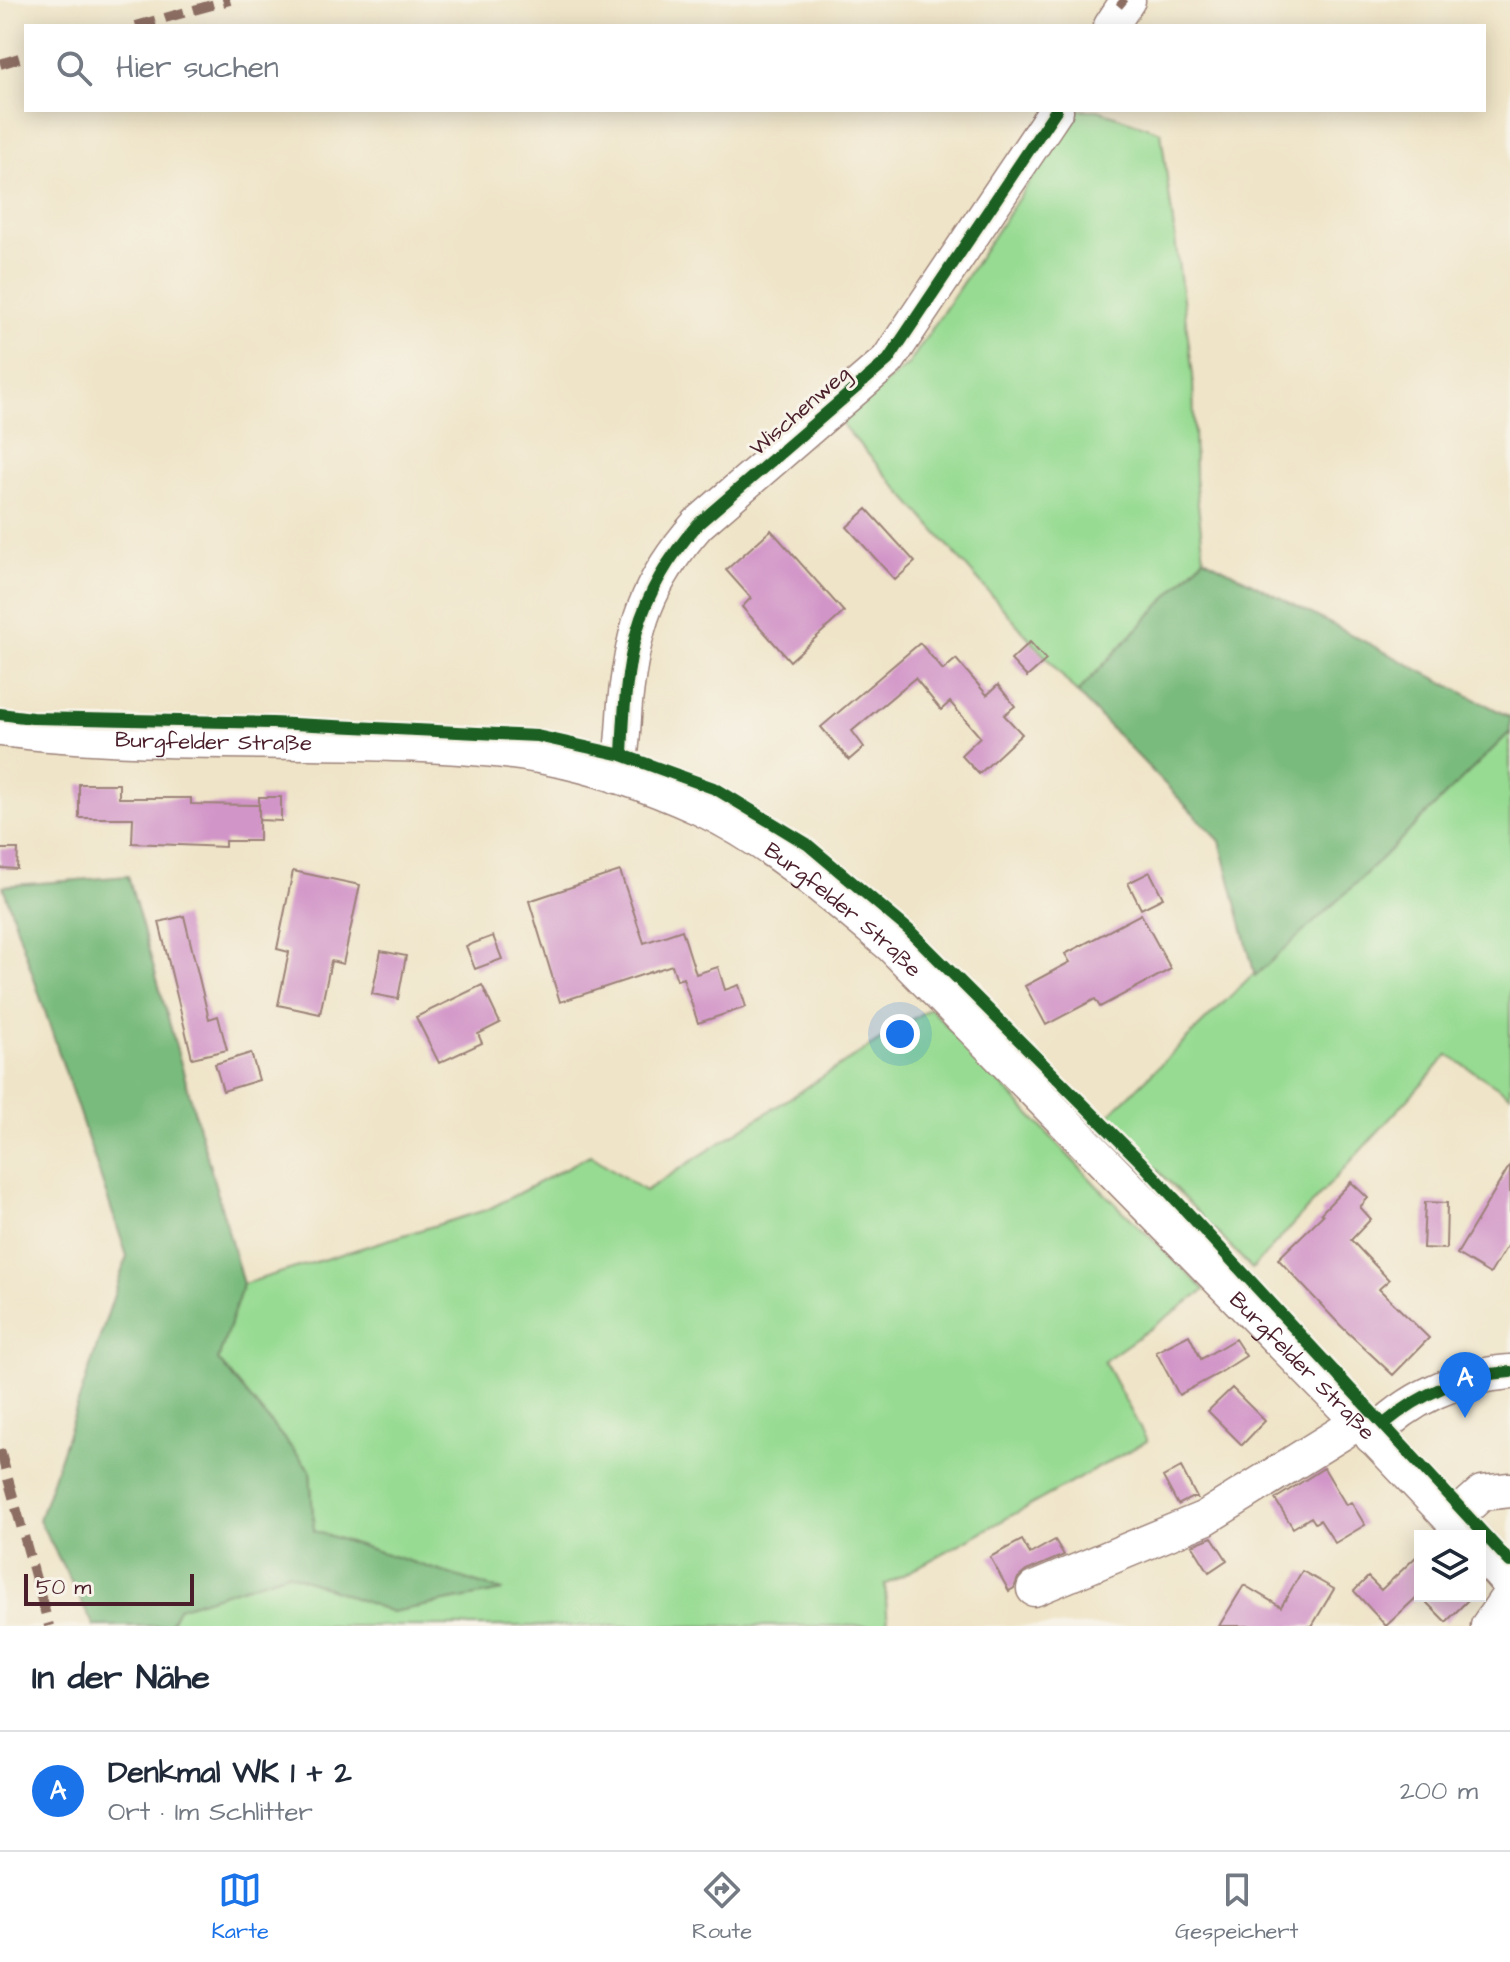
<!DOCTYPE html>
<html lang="de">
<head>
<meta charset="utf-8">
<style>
  :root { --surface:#fff; --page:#f6f6f7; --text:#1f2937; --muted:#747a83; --line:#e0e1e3; --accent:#1a73e8 }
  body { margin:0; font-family:"Architects Daughter",sans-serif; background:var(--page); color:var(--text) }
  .controls { position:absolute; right:24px; bottom:24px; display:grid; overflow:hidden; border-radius:0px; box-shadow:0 4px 20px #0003 }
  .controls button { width:72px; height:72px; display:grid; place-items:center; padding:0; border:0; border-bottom:2px solid var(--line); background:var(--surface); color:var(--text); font:40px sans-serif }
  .scale { position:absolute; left:24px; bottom:20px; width:170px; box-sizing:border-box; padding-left:8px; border:4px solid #4a1f2b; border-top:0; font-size:22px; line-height:28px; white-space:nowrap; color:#4a1f2b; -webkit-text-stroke:6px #f7f3e8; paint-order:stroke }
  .you { position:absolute; left:900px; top:1034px; width:28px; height:28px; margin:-20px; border:6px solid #fff; border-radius:50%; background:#1a73e8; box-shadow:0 0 0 12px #1a73e833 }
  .badge { display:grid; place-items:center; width:52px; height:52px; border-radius:50%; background:var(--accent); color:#fff; font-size:26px; font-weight:700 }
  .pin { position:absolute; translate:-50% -66px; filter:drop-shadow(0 2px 4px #0008) }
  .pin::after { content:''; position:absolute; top:42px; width:28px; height:24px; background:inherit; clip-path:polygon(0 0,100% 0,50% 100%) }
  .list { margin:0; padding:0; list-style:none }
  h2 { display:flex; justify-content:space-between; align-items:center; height:104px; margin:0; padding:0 32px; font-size:34px }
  h2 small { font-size:26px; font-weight:400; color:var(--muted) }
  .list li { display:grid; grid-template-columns:52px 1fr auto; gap:24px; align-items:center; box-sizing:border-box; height:120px; padding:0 32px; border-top:2px solid var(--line) }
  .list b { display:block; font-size:30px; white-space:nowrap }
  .list p { margin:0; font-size:26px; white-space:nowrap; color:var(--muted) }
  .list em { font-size:26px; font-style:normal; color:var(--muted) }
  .icon { flex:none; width:44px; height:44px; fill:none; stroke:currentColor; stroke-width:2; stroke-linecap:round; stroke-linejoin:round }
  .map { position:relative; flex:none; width:1510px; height:1626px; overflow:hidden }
  .search { position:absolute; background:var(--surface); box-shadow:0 4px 20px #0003; left:24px; right:24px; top:24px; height:88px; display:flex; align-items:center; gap:20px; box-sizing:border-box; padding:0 28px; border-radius:0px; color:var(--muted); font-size:30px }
  .sheet { height:224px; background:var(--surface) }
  nav { display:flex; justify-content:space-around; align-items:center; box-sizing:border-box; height:112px; border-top:2px solid var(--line); background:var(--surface); font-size:22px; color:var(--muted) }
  nav a { display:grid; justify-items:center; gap:4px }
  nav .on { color:var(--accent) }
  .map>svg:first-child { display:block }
</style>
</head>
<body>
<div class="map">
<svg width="1510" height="1626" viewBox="0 0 1510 1626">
  <rect width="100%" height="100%" fill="#f7f3e8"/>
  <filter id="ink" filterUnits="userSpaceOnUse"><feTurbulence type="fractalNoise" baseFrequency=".0125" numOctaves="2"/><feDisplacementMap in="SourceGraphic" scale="16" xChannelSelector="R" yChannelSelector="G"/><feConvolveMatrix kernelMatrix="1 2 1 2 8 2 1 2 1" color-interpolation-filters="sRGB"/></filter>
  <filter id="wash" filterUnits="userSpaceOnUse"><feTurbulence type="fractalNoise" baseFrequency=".006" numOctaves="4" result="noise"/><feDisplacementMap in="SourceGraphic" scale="32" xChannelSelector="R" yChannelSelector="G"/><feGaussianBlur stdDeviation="1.8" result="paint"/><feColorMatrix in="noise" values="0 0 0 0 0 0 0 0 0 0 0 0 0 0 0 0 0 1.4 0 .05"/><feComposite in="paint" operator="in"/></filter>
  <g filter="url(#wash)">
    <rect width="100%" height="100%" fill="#efe4c7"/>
    <path fill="#97db93" stroke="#707d5f" stroke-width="2" d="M1077,110H1098L1161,132L1193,375L1195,478L1204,558L1077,693L839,421L908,365Z
      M1510,732V1095L1448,1055L1252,1269L1107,1117L1250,977L1348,891Z
      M930,1008L1097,1186L1205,1290L1104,1361L1147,1441L885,1585L888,1626H169L178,1608L288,1573L392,1612L501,1591L314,1531L310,1470L218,1360L243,1284L489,1209L590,1155L645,1191Z"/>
    <path fill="#79bb7d" stroke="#626d54" stroke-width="2" d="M1204,558L1510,717V732L1348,891L1255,976L1220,841L1077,693Z
      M128,876L243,1284L218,1360L310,1470L314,1531L503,1591L392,1612L288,1573L178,1608L169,1626H94L39,1520L127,1256L3,886Z"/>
    <g id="blocks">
      <path fill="#d295c8" d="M867,509L915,562L895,580L847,527Z
        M771,530L844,612L790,661L742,607L751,598L726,570Z
        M1030,642L1046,660L1027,677L1011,660Z
        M920,643L943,670L956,659L987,695L998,685L1015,706L1004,715L1022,734L979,774L961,755L980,737L950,702L941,710L915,678L852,731L864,747L849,760L821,727Z
        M79,784H119V798H191V804L259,805V841H225V847L132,843L133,818H79Z
        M259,797H281V821L259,820Z
        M0,849H18L17,869L0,868Z
        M293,871L360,885L343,964L331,961L320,1014L278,1005L289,952L277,949Z
        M620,871L644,943L682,930L696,974L718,967L725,990L739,985L746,1007L698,1023L683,978L677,980L672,965L560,1002L529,901Z
        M1150,872L1163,898L1141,909L1128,883Z
        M1141,914L1171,969L1100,1007L1095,999L1046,1025L1025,986L1070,962L1065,954Z
        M184,916L209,1019L218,1016L227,1050L192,1058L159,922Z
        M493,936L502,959L475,969L466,946Z
        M381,951L406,956L398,999L372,994Z
        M482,985L500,1023L478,1034L482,1043L439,1063L416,1017Z
        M251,1053L259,1080L223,1091L215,1064Z
        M1510,1165V1241L1490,1274L1457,1254Z
        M1351,1182L1368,1198L1360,1207L1371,1219L1351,1240L1389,1280L1379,1289L1429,1338L1393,1375L1341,1326L1278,1259L1323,1215L1321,1213Z
        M1425,1202L1447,1203L1446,1249L1423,1248Z
        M1189,1335L1201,1359L1235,1339L1246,1356L1218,1374L1179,1395L1156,1352Z
        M1232,1388L1265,1421L1242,1445L1208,1411Z
        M1181,1467L1197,1498H1191L1178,1505L1163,1477Z
        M1324,1468L1346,1505L1351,1502L1365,1525L1335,1543L1320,1520L1315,1523L1311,1517L1293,1528L1275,1499Z
        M1212,1537L1227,1560L1209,1572L1192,1545Z
        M1022,1540L1030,1554L1055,1540L1064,1555L1026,1571L1018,1578L1014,1588L1009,1591L990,1557Z
        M1420,1553V1594L1386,1626L1354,1591L1368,1577L1381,1590Z
        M1302,1571L1334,1589L1312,1626H1219L1244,1585L1281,1607Z
        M1420,1596H1472L1446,1622Z"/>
    </g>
  </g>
  <g filter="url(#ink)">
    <use href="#blocks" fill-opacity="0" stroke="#9c8279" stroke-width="2"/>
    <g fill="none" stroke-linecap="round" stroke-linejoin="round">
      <g stroke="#9c8279" stroke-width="37">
        <g id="minor">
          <path d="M1111,26L1128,0"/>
          <path id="s1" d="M0,729C121,744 242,740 364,743C424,745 485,746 545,757C598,767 652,786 700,808C771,841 833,896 892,946L1359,1422L1467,1536"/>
          <path d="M617,776C623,752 623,728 625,703C633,627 646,583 698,524L888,360L1056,110"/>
          <path d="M1372,1437C1408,1398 1458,1376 1510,1372"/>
          <path d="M1452,1520L1482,1493L1510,1490"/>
          <path d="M1480,1551L1510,1585"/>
          <path d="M1034,1589L1205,1518L1359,1422"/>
          <path d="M1488,1626L1510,1594"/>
        </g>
      </g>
      <use href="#minor" stroke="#fff" stroke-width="34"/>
      <path stroke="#8d6e63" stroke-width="10" stroke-dasharray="20 10" stroke-linecap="butt" d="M1119,0L1125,5
        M136,26L230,0
        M0,64L26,56
        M0,1450L49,1626"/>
      <g stroke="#f7f3e8" stroke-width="17">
        <path id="cycleway" d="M0,714L32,718L272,723L537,736L622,755L716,789L807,844L909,930L1141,1162L1510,1562
          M622,755C626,660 632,598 698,524L888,360L1056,110
          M1384,1424C1420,1394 1463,1375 1510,1372"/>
      </g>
      <use href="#cycleway" stroke="#1b5e20" stroke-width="12"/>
    </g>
  </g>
  <g text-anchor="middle" stroke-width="6" stroke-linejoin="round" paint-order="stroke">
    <g font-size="22" fill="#4a1f2b" stroke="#f7f3e8">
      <text transform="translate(799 410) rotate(-41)" y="8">Wischenweg</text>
      <text dy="8" stroke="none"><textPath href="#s1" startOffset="214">Burgfelder Straße</textPath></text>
      <text dy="8" stroke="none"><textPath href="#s1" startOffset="886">Burgfelder Straße</textPath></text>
      <text dy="8" stroke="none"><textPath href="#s1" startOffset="1534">Burgfelder Straße</textPath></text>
    </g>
  </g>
</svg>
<div class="controls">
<button><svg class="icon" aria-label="layers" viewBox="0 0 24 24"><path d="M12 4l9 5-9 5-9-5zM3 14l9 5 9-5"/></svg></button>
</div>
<div class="scale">50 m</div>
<div class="you"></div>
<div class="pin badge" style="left:1465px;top:1418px">A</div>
<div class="search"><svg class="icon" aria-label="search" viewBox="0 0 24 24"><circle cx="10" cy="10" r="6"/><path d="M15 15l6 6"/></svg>Hier suchen</div>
</div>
<section class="sheet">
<h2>In der Nähe<small></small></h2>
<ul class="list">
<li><span class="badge">A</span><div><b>Denkmal WK 1 + 2</b><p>Ort · Im Schlitter</p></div><em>200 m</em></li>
</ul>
</section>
<nav>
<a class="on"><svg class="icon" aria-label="map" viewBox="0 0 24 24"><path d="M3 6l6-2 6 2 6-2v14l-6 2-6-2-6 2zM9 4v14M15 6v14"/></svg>Karte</a>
<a><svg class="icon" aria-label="directions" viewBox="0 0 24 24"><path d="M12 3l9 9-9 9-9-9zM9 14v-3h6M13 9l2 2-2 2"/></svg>Route</a>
<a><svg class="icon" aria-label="saved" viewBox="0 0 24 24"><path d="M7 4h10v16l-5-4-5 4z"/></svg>Gespeichert</a>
</nav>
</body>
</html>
